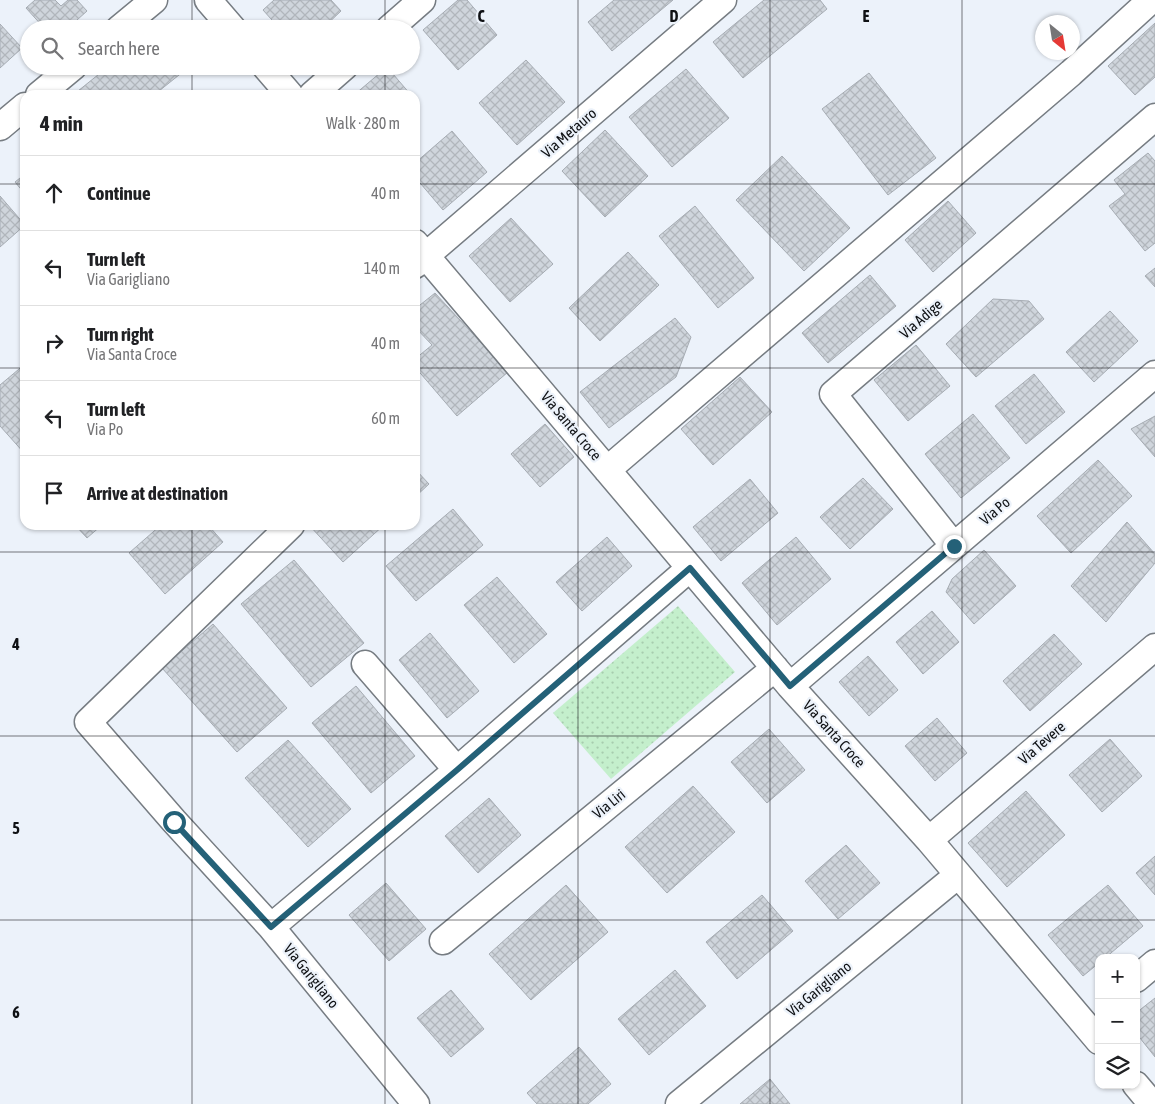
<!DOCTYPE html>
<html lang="en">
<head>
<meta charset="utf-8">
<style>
  :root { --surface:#fff; --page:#f2f2f2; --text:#202124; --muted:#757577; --line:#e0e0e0 }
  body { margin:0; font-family:"Asap Condensed",sans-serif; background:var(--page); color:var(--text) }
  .controls { position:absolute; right:15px; bottom:15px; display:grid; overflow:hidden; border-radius:10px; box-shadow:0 1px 4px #0004 }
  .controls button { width:45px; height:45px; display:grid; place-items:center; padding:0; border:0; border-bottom:1px solid var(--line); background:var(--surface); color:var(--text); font:25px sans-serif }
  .compass { position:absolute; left:1035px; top:15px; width:45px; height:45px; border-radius:50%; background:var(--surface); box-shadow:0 1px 4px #0004; rotate:150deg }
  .stop { position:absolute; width:15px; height:15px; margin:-11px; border:4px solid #246178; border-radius:50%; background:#fff }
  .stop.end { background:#246178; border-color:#fff; box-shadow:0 1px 5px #0008 }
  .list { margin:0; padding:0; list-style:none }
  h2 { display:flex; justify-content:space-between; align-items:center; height:65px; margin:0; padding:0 20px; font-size:21px }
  h2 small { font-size:16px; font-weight:400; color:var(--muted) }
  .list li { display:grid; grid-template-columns:32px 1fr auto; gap:15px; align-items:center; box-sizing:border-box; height:75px; padding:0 20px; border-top:1px solid var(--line) }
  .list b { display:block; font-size:19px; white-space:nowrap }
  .list p { margin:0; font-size:16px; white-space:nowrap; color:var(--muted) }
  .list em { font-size:16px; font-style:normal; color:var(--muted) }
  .icon { flex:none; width:28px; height:28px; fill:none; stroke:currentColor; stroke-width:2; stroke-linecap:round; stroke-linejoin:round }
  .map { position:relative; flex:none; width:1155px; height:1104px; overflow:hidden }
  .search { position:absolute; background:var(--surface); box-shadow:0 1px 4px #0004; left:20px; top:20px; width:400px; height:55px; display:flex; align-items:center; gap:12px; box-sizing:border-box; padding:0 18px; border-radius:28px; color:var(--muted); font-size:19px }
  .panel { position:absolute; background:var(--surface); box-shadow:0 1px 4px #0004; left:20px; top:90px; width:400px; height:440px; border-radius:15px }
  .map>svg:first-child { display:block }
</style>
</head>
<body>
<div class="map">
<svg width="1155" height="1104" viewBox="0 0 1155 1104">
  <defs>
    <pattern id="grass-dots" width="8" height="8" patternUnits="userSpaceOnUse" patternTransform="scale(1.25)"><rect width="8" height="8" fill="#c4efcc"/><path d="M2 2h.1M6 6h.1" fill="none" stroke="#a7ccae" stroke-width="1.8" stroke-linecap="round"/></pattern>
    <pattern id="building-cross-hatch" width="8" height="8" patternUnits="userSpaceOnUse" patternTransform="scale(1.25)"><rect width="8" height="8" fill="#cfd5dc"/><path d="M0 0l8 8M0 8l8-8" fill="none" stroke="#b1b6bc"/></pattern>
  </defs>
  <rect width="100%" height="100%" fill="#ecf2fa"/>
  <path fill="url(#grass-dots)" d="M678,606L735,672L611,779L553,713Z"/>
  <path fill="url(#building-cross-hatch)" stroke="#a6acb3" d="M35,0H55L61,6L68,0H77L87,11L77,20L84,29H45L26,8Z
    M274,0H331L341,11L322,29H280L263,10Z
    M458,0H467L497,35L458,70L423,30Z
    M614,0H673L612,51L588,22Z
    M764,0H820L827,9L743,78L713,42Z
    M1155,23V77L1135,95L1108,66Z
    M0,24L22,48L0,68Z
    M526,60L565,102L517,145L479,103Z
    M109,66H188L189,67L154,95H73Z
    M387,67L411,95H354Z
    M686,69L729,118L672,167L629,117Z
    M869,73L936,158L888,195L822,109Z
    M605,130L648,176L605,217L562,171Z
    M452,131L487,172L443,210L415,177V163Z
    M1148,153L1155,161V243L1145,251L1109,206L1125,194L1114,180Z
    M782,156L850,228L804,271L736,200Z
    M25,174V194L15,182Z
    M0,196L25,225L0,247Z
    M948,201L976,233L933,272L905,240Z
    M695,206L754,278L718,308L659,236Z
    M511,218L553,264L510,302L469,256Z
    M628,252L659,285L600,341L569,308Z
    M1155,268V287L1145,276Z
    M870,275L896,306L828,363L802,333Z
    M435,293L508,372L457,416L415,367V359L432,345L415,327V309Z
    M993,299L1029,301L1044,319L976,377L946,344Z
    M1110,311L1138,341L1094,382L1066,352Z
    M675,318L691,337L676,377L609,428L580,392Z
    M916,345L950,386L908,421L874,380Z
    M25,364V454L0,426V385Z
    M1034,374L1065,412L1026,444L995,406Z
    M740,377L772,412L713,465L681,429Z
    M973,414L1010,458L961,498L925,454Z
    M1155,416V457L1131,429Z
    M545,424L574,457L540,487L511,454Z
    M1098,460L1132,496L1071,553L1037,516Z
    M415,469L429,484L415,497Z
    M863,478L893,509L850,549L820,517Z
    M750,479L778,513L721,561L693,527Z
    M453,509L483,545L416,601L386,566Z
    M1127,522L1155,554V563L1106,622L1071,586Z
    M75,525H102L87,538Z
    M161,525H208L223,542L165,594L129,553Z
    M309,525H384L343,562Z
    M607,537L632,566L582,611L556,582Z
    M796,537L831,579L777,625L742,583Z
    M984,550L1016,586L974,624L946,592L952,579Z
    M294,560L364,643L311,687L241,604Z
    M497,577L547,634L514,663L464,605Z
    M932,611L959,642L923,674L896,642Z
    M213,624L287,708L237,752L162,668Z
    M430,633L479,691L447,718L399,660Z
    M1054,634L1082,664L1030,711L1003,681Z
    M868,656L898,690L869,716L839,682Z
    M356,686L415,756L371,793L312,723Z
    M937,718L967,753L935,781L905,746Z
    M769,729L805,770L767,803L731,762Z
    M1110,739L1142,776L1102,812L1069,775Z
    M288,740L351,809L308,847L245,778Z
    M693,786L735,832L667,893L625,847Z
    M1026,791L1065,835L1007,887L968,843Z
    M489,798L521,835L478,873L445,836Z
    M846,845L880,883L838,919L805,881Z
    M1155,856V895L1136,873Z
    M386,883L426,929L389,961L349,915Z
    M566,885L608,932L531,1000L489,954Z
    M1108,885L1143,926L1105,958H1099V963L1083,976L1048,935Z
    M762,895L793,931L737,979L706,942Z
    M675,970L706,1006L649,1055L618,1019Z
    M451,990L484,1029L451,1057L417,1018Z
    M1155,998V1057L1136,1033V1013Z
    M579,1047L611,1084L588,1104H537L527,1093Z
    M770,1079L790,1104H740Z"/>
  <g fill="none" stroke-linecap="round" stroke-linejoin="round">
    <g stroke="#767c82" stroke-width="29">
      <path id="minor" d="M208,0L233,29
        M119,29L154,0
        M389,29L422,0
        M265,66L290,95
        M39,95L74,66
        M312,95L345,66
        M0,127L25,106
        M415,243L790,686L929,840L1099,1041
        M415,265L723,0
        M607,470L1071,73L1151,0
        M954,546L833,394L1155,117
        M365,664L457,770
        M790,686L1155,374
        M929,840L1155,647
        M271,927L174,821L88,722L291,525
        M443,941L775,668
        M1136,979L1155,963
        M1136,1085L1152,1104
        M416,1104L271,927L457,770L690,568
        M679,1104L958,875"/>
    </g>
    <use href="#minor" stroke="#fff" stroke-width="26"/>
  </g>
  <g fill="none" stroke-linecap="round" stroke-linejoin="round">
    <path stroke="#246178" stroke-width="6" d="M174,822L271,927L457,770L690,568L790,686L954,546"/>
  </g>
  <path fill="none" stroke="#0f1114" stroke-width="1" stroke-opacity="0.55" d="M192,0V29M385,0V29M578,0V1104M770,0V1104M962,0V1104M192,66V95M385,66V95M0,184H25M415,184H1155M0,368H25M415,368H1155M192,525V1104M385,525V1104M0,552H1155M0,736H1155M0,920H1155"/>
  <g text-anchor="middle" stroke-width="4.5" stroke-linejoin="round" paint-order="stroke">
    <g font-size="15" fill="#0f1114" stroke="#ecf2fa">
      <text transform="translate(569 133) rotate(-41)" y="5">Via Metauro</text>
      <text transform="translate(921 319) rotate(-41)" y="5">Via Adige</text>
      <text transform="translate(571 426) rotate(50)" y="5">Via Santa Croce</text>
      <text transform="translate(995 511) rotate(-40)" y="5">Via Po</text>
      <text transform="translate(834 734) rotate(48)" y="5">Via Santa Croce</text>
      <text transform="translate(1042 743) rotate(-41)" y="5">Via Tevere</text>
      <text transform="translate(609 804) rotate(-39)" y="5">Via Liri</text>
      <text transform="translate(311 976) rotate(51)" y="5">Via Garigliano</text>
      <text transform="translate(819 989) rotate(-39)" y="5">Via Garigliano</text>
    </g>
  </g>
  <g font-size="16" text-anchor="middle" font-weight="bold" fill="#0f1114" stroke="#ecf2fa" stroke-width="4.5" stroke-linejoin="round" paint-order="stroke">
    <text x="481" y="22">C</text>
    <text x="674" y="22">D</text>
    <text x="866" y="22">E</text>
    <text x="16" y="650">4</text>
    <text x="16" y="834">5</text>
    <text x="16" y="1018">6</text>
  </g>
</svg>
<div class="controls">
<button>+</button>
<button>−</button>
<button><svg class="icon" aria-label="layers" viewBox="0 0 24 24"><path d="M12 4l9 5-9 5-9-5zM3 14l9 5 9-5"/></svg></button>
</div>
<svg class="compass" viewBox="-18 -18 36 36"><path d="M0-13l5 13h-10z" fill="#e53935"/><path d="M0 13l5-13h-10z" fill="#757577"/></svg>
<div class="stop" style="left:174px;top:822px"></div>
<div class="stop end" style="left:954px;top:546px"></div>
<div class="search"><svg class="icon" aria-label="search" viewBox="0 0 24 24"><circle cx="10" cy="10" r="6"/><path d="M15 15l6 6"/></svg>Search here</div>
<section class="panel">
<h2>4 min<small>Walk · 280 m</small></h2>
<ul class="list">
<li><svg class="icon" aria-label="ahead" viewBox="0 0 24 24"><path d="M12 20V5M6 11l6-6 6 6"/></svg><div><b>Continue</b></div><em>40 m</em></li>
<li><svg class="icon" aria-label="left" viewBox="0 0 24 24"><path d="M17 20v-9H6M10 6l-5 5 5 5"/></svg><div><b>Turn left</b><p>Via Garigliano</p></div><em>140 m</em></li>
<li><svg class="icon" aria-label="right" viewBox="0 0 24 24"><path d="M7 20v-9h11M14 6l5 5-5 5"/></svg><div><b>Turn right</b><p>Via Santa Croce</p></div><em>40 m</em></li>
<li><svg class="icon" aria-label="left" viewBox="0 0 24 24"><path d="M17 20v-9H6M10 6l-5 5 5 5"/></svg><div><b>Turn left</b><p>Via Po</p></div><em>60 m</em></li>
<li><svg class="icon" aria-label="arrive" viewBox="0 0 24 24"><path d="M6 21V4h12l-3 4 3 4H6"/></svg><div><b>Arrive at destination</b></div></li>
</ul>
</section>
</div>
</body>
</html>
